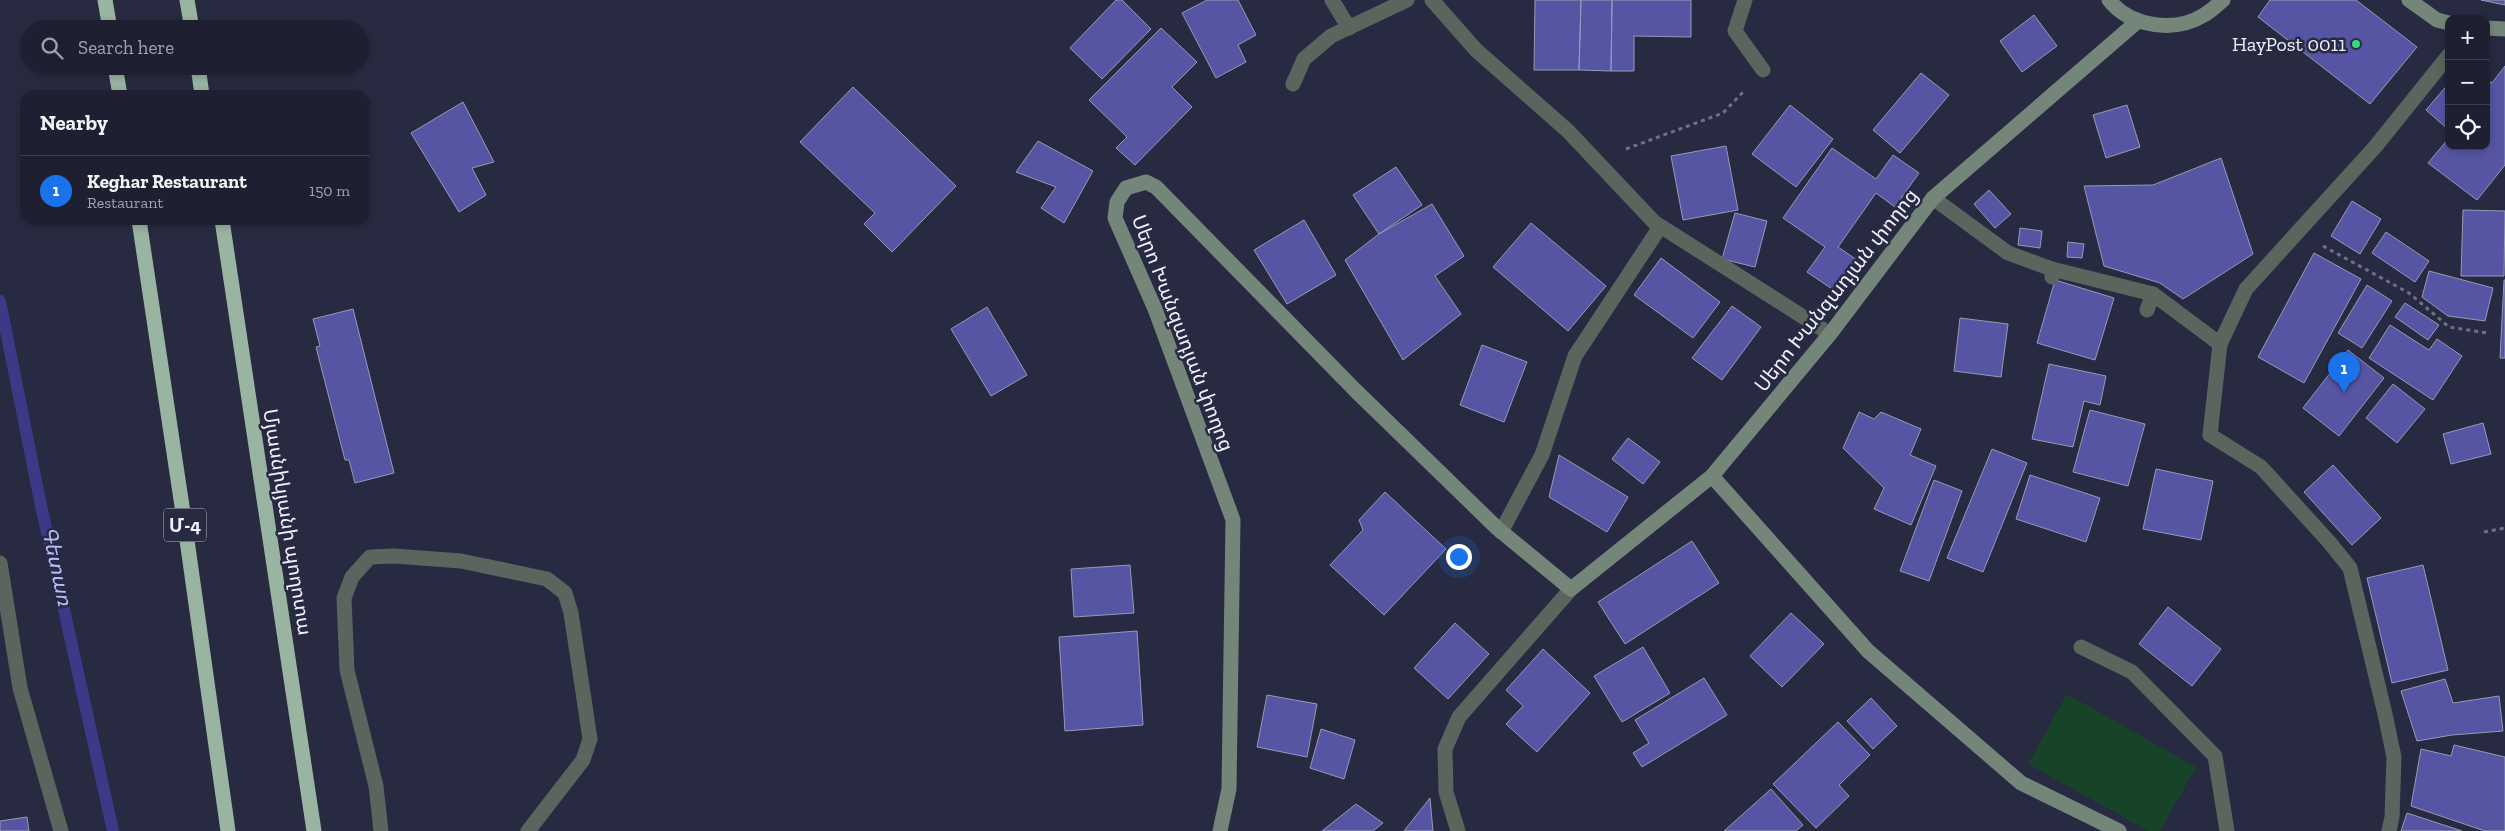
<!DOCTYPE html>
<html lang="en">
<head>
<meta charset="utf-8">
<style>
  :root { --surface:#1e2031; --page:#2b2d3d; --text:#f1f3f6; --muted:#a1a3ab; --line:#3c3e4d; --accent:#1a73e8 }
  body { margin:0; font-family:"Zilla Slab","Noto Sans Armenian",serif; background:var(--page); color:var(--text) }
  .controls { position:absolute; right:15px; top:15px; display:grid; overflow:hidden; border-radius:10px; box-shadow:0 2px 8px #0003 }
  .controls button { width:45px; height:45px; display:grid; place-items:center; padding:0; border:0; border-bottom:1px solid var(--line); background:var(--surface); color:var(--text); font:25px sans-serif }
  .you { position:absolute; left:1458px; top:556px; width:18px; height:18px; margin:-12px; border:4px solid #fff; border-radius:50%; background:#1a73e8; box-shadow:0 0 0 8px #1a73e833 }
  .badge { display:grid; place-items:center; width:32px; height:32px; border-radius:50%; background:var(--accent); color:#fff; font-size:16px; font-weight:700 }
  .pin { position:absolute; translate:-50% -41px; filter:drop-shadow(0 1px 2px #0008) }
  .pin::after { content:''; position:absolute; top:26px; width:18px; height:15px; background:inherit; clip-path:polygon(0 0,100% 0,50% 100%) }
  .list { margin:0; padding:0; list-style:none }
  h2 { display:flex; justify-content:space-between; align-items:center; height:65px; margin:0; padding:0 20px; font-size:21px }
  h2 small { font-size:16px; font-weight:400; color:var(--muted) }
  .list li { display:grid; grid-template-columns:32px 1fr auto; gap:15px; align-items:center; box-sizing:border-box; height:70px; padding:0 20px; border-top:1px solid var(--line) }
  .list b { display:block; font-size:19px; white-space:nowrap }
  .list p { margin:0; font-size:16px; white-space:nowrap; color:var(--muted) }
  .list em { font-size:16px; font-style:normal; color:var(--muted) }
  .icon { flex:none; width:28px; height:28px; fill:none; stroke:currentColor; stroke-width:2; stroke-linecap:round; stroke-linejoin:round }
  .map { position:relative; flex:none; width:2505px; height:831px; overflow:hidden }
  .search { position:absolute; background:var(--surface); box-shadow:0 2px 8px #0003; left:20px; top:20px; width:350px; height:55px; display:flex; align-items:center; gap:12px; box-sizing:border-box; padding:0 18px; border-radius:28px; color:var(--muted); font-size:19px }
  .panel { position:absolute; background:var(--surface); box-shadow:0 2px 8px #0003; left:20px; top:90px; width:350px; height:135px; border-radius:15px }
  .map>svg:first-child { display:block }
</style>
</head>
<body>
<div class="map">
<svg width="2505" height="831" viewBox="0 0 2505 831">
  <rect width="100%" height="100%" fill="#282a41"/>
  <path fill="#174329" d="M2067,694L2196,767L2160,831H2148L2028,764Z"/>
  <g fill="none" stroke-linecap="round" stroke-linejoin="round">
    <path stroke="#3c3a86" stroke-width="12" d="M0,301L40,501L113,831"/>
  </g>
  <path fill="#5555a4" stroke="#979ab6" d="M1116,0H1122L1151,29L1102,79L1070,48Z
    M1207,0H1238L1256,35L1238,45L1246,62L1216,78L1182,13Z
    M1535,0H1581L1579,70H1534Z
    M1581,0H1612L1611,71L1579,70Z
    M1612,0H1691V37L1634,36V71H1611Z
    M2270,0H2356L2417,47L2370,104L2258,17Z
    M2481,0H2505V5Z
    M2034,15L2057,46L2022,72L2000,41Z
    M1161,28L1197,62L1172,87L1192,107L1135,165L1116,148L1127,137L1089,100Z
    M2505,66V165L2477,200L2428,163L2449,138V146H2486V79L2492,83Z
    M1921,73L1949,95L1900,153L1873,130Z
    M2449,83V130L2426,110Z
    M853,87L956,186L892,252L864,224L875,213L800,142Z
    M463,102L494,162L472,168L486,195L459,212L411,133Z
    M1790,105L1833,139L1796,187L1752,154Z
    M2127,105L2140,147L2106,158L2093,115Z
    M1038,141L1093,171L1064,223L1041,208L1056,187L1016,172Z
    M1726,146L1738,210L1683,220L1671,156Z
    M1832,148L1876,179L1893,155L1919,173L1895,207L1876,193L1838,247L1857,260L1835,291L1807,272L1825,247L1783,218Z
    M2221,158L2253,254L2183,299L2160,283L2104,266L2084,186L2153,185Z
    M1396,167L1422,205L1379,234L1353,195Z
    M1989,190L2011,214L1995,228L1974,204Z
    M2352,201L2381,219L2360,254L2331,236Z
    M1432,204L1464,256L1435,276L1461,314L1403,360L1345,260L1379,234Z
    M2463,210L2505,211L2504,276H2461Z
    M1735,213L1767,221L1755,267L1722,259Z
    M1304,220L1336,275L1287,304L1254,250Z
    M1531,223L1606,286L1568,331L1493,267Z
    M2020,228L2042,231L2040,248L2018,245Z
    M2386,232L2429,261L2415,282L2372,253Z
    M2068,242L2084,244L2082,258L2067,257Z
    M2314,253L2361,279L2304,383L2258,357Z
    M1661,258L1720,302L1693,338L1634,295Z
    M2429,271L2493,288L2485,321L2448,316L2422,297Z
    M2055,280L2114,298L2095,360L2037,343Z
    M2504,280H2505V358H2500Z
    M2367,285L2392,301L2362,348L2338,333Z
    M2405,303L2439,325L2428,340L2395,317Z
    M1732,306L1761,327L1722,380L1692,358Z
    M987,307L1027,375L991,396L951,329Z
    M353,309L394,473L355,483L349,460H345L316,347L320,346L313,319Z
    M1960,318L2008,324L2001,377L1954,371Z
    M2390,325L2429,350L2437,339L2462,356L2433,400L2369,358Z
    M1482,345L1527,362L1504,422L1460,405Z
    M2348,350L2384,378L2339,436L2303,408Z
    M2049,364L2106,376L2100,405L2084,401L2073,447L2032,439Z
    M2393,384L2425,409L2397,443L2366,418Z
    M2090,410L2145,424L2128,486L2073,472Z
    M1859,412L1874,419L1881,412L1921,429L1910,455L1936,466L1911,525L1874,509L1884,488L1843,448Z
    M2483,423L2491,454L2451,464L2443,434Z
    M1628,438L1660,462L1643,484L1612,459Z
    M1992,449L2027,463L1983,572L1947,558Z
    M1559,455L1628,497L1607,532L1549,497Z
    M2333,465L2381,518L2352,545L2304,492Z
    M2156,469L2213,481L2201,540L2143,529Z
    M2030,475L2100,498L2086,542L2016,519Z
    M1934,480L1962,491L1929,581L1900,571Z
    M1385,492L1446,549L1384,615L1330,565L1363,530L1359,520Z
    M1692,541L1719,583L1625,644L1598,602Z
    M1130,565L1134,613L1074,617L1071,569Z
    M2423,565L2448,670L2392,683L2367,578Z
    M2168,607L2221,649L2192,686L2139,644Z
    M1791,613L1824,644L1782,687L1750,656Z
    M1455,623L1489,654L1448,699L1414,668Z
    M1137,631L1143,725L1065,731L1059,637Z
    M1643,647L1670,693L1622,722L1594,676Z
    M1543,649L1590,693L1537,752L1506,724L1523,706L1506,690Z
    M1704,678L1727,715L1642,767L1633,753L1649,743L1635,720Z
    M2445,679L2453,703L2499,696L2503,731L2452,735L2417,741L2401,691Z
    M1267,695L1317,704L1307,757L1257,747Z
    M1871,698L1897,726L1873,749L1847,721Z
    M1838,722L1870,755L1839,785L1849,796L1816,828L1773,784Z
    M1321,729L1355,740L1344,779L1310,768Z
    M2454,745L2505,757V831H2485L2411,806L2421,749L2451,756Z
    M1771,789L1803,825L1796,831H1724Z
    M1430,798L1433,831H1404Z
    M1356,804L1383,823L1373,831H1322Z
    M2407,813L2462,831H2401Z
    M27,817L29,831H0V821Z"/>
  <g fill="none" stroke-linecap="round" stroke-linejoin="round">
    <path stroke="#6e7083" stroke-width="3" stroke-dasharray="4 4" stroke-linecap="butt" d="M1626,149L1723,113L1744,91
      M2323,246L2409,293L2449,327L2487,333
      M2484,532L2505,528"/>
    <path stroke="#5a665d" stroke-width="15" d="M1332,0L1349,28
      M1745,0L1735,31L1763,70
      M2052,269L2153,294
      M2220,344L2210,435L2261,467L2330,543
      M2081,647L2132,672L2215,756L2227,831
      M381,831L376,786L347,670L344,598L352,577L370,557L394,556L461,561L547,579L565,593L571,613L590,739L583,760L528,831"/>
    <path stroke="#5a665d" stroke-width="15" d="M1432,0L1476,50L1568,131L1654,222L1830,334
      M1293,84L1304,59L1331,36L1407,0
      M1933,198L2008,253L2052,269V277
      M2147,310L2153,294L2220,344L2246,289L2375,147L2449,55
      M1501,532L1542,455L1575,356L1660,227
      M2330,543L2350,568L2385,714L2394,757L2392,817L2389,831
      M0,563L20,688L61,831
      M1458,831L1446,792L1445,749L1459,717L1571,589"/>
    <path stroke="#748679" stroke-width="15" d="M2109,0C2130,27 2175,33 2204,15C2211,11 2217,5 2223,0
      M2409,0L2437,20L2449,23
      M2486,28L2505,29
      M1712,476L1868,651L2021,783L2119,831
      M1220,831L1229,789L1233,520L1155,309L1115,218L1117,202L1126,188L1146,182L1156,187L1356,391L1497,528L1571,589L1712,476L1830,334L1933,198L2138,21"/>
    <path stroke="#99b5a1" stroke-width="15" d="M105,0L110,29
      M187,0L192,29
      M115,66L120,95
      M198,66L202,95
      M139,220L185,526L228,831
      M222,220L314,831"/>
  </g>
  <circle fill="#35d881" stroke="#282a41" stroke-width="2" cx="2356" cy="44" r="5"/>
  <g text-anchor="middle" stroke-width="5" stroke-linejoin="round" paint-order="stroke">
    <rect fill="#282a41" stroke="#b3b5c5" stroke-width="1" x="164" y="508.5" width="42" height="33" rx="4"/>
    <g font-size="19" font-weight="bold" fill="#eff0fd">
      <text x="185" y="532">Մ-4</text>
    </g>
    <g font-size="20" fill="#eff0fd" stroke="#282a41" text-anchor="end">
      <text x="2346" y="51">HayPost 0011</text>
    </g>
    <g font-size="20" fill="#eff0fd" stroke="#282a41">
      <text transform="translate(1836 290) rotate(-52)" y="7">Սերո Խանզադյան փողոց</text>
      <text transform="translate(1183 333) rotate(69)" y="7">Սերո Խանզադյան փողոց</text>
      <text transform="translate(288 522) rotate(81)" y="7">Մյասնիկյանի պողոտա</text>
    </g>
    <g font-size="21" font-style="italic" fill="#b7bdfe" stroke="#282a41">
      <text transform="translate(57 566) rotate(78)" y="7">Գետառ</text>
    </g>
  </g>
</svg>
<div class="controls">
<button>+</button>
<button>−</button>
<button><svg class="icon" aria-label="locate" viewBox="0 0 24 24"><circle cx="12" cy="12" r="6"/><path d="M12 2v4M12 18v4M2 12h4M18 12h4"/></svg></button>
</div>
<div class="you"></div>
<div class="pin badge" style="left:2344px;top:393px">1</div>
<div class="search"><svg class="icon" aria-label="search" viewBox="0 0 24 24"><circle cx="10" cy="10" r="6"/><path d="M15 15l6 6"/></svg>Search here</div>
<section class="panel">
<h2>Nearby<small></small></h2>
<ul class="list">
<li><span class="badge">1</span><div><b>Keghar Restaurant</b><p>Restaurant</p></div><em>150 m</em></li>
</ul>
</section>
</div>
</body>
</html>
